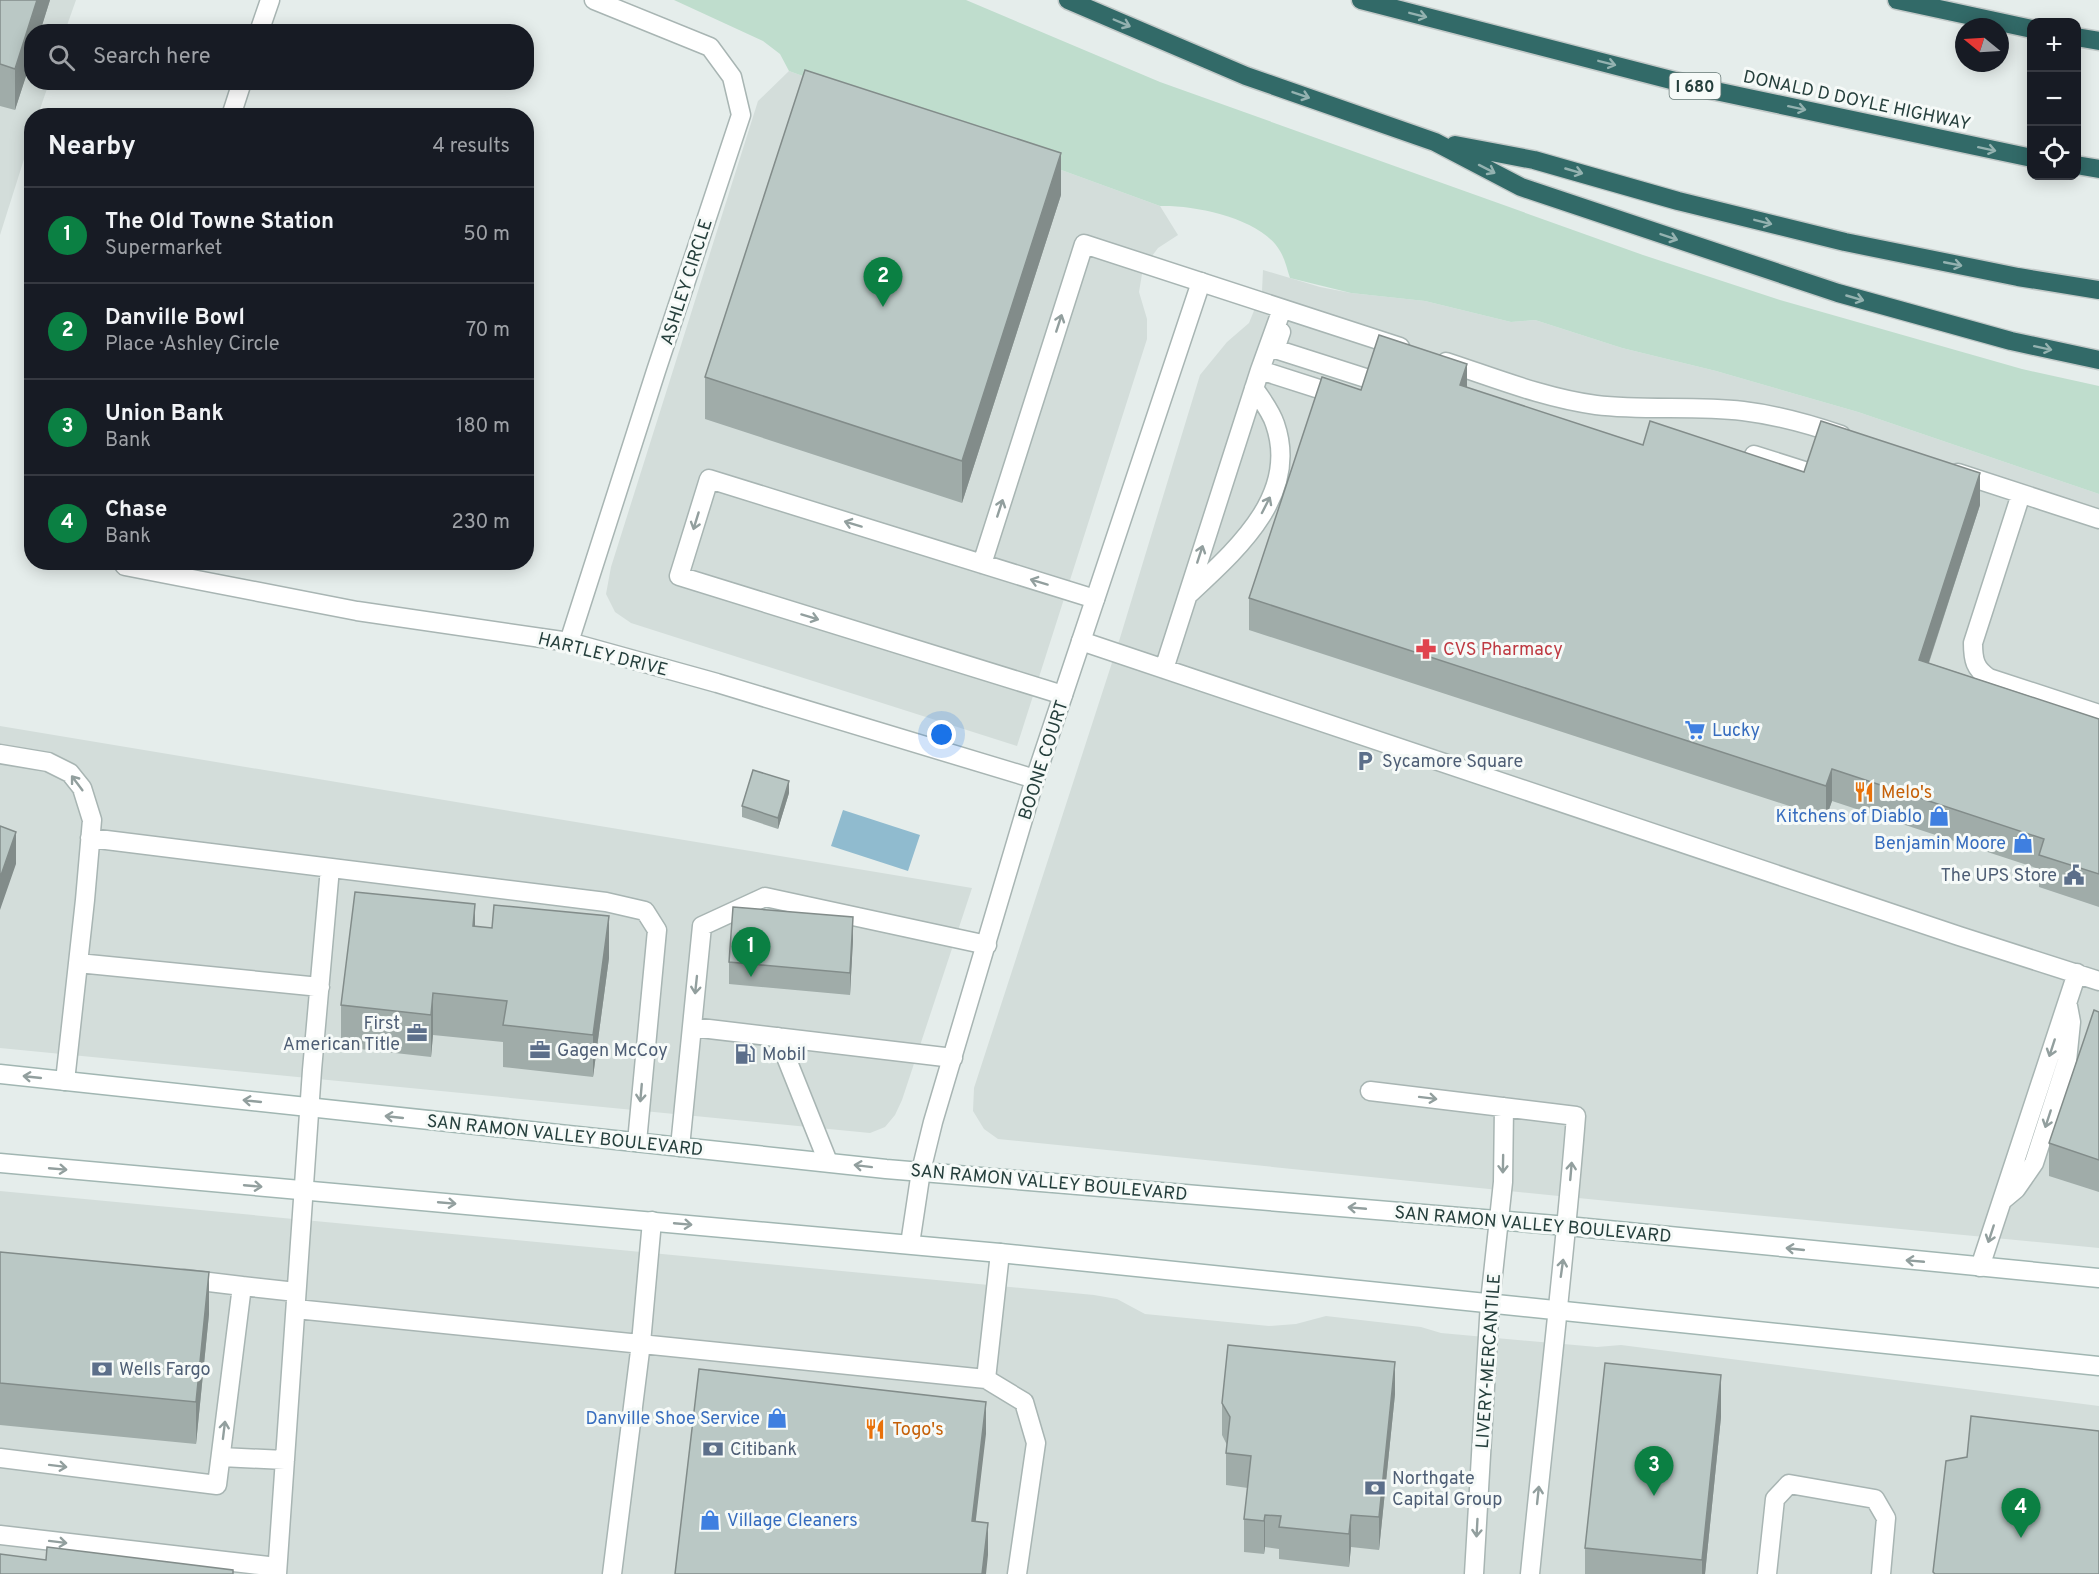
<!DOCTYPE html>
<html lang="en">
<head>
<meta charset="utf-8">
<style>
  :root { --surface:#171b24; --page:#20242c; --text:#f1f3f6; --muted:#9ea1a6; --line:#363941; --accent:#0b8043 }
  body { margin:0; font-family:Overpass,sans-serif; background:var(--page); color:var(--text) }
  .controls { position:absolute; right:18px; top:18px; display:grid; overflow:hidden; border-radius:12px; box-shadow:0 3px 15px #0003 }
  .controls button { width:54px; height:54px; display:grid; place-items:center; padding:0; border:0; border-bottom:2px solid var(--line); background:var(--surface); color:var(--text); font:30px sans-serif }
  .compass { position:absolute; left:1955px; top:18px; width:54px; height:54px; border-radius:50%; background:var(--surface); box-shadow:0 3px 15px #0003; rotate:288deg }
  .you { position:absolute; left:942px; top:735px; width:21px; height:21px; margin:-15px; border:4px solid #fff; border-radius:50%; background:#1a73e8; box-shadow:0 0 0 9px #1a73e833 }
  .badge { display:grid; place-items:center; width:39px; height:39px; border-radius:50%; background:var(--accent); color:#fff; font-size:20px; font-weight:700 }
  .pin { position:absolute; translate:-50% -50px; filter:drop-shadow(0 2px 3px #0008) }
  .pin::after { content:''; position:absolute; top:32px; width:21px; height:18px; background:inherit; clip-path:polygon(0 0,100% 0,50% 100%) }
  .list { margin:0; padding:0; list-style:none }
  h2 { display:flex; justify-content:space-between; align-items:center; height:78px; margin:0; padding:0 24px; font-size:26px }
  h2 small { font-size:20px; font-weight:400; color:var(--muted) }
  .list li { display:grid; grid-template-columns:39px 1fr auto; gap:18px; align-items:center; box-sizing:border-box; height:96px; padding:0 24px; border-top:2px solid var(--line) }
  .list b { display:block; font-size:22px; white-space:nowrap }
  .list p { margin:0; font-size:20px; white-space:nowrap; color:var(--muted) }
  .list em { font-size:20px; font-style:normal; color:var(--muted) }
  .icon { flex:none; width:33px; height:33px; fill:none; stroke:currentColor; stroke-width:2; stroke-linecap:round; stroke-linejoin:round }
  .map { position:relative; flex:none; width:2099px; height:1574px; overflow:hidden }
  .search { position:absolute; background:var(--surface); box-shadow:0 3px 15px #0003; left:24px; top:24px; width:510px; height:66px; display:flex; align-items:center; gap:15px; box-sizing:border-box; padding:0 21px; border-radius:24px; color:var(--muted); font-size:22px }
  .panel { position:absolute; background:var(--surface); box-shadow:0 3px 15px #0003; left:24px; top:108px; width:510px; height:462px; border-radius:24px }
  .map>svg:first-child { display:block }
</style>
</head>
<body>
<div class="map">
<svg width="2099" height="1574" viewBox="0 0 2099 1574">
  <rect width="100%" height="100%" fill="#e5edeb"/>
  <path fill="#d3ddda" d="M0,0H76L65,31L32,32V82L49,83L38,115L32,116L31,137L0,235Z
    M789,71L1160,206L1178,235L1158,248L1143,268L1139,292L1147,319V339L1017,746L631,623L615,612L606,594L611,567L758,101Z
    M1263,270L1320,287L1351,293L1425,301L1511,322L1535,320L1622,348L1716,371L1858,412L2099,494V1248L1618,1202L998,1139L984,1129L973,1111L974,1088L1120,638L1200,375L1227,342L1249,323L1262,291Z
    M0,726L972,888L902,1100L895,1115L885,1127L870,1133L0,1048Z
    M0,1191L1094,1295L1117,1299L1145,1314L1269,1326L1296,1324L1326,1316L1421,1327L1441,1333L1597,1347L1621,1345L2099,1406V1574H0Z"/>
  <path fill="#bfddcd" d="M674,0H966L1160,82L1643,255L1780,300L2022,369L2099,386V494L1858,412L1716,371L1622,348L1535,320L1511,322L1425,301L1351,293L1290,278C1287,269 1285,259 1280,251C1261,218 1195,205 1160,206L789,71L780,54L763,41Z"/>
  <path fill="#90bbcf" d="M843,810L920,835L908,871L831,846Z"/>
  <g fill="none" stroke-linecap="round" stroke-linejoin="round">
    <g stroke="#a8b5b3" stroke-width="21">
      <path id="service" d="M1281,332L1275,349L1375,381
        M1446,362C1495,378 1544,398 1596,405C1645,411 1694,405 1743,411C1776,415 1809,424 1841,435
        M1260,370L1341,396
        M1754,455L1814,474
        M1958,473L2099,519
        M2021,494L1973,643C1973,660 1975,669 1989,678L2099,714
        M982,564L1084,244L1400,347
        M1188,595C1235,551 1300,496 1275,424C1271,411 1261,399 1254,388
        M1081,641L1959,936L2099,981
        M1164,669L1260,370L1282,309
        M1063,695L679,576L709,479L1095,599
        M0,754L48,762L70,773L82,788L92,820L85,900L65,1081
        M90,838L606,902L645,911L657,930L637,1142
        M78,963L320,987
        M692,1027L953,1058
        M778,1037L828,1162
        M1370,1091L1576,1116C1564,1269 1545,1421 1530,1574
        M680,1147L702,926L765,897L987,945
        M2004,1199L2016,1189L2034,1163L2067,1061L2071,1022L2068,1006
        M1980,1267L2077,973
        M242,1286L296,1292
        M296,1309L986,1379L1000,1253
        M986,1379L1024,1402L1036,1443L1017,1574
        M221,1457L285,1460
        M0,1458L217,1485L242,1286L184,1279
        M0,1535L277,1567
        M277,1574L312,1070L330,868
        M612,1574L641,1343L652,1221
        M1474,1574L1490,1302L1503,1182L1504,1107
        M1767,1574L1775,1499L1789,1484L1875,1499L1886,1518L1881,1574"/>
    </g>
    <g stroke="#a8b5b3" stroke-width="21">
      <path id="minor" d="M259,32L270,0
        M231,116L242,82
        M122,562L125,566L357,611L569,642L717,683L1035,779
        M569,642L656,371L741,115L732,77L710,47L594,0
        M910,1244L921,1171L933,1122L1035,779L1201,282"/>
    </g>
    <g stroke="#a1b6b2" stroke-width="21">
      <path id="secondary" d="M0,1074L886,1169L1567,1226L2099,1278
        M0,1163L1000,1253L2099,1366"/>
    </g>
    <g stroke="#c2c9c8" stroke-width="21">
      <path id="motorway" d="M1068,0L1246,76L1435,142L1521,187L1838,293L2011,341L2099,360
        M1361,0L1706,89L2032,158
        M1897,0L2032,29
        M2076,37L2099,41
        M1455,145L1534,160L1678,201L1845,242L2018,277L2099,290
        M2076,165L2099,169"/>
    </g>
    <use href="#service" stroke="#fff" stroke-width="18"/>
    <use href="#minor" stroke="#fff" stroke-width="18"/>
    <use href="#secondary" stroke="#fff" stroke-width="18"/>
    <use href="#motorway" stroke="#326a68" stroke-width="18"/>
  </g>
  <path fill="#a0aca9" d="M0,0H50L15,110L0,106Z
    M1061,195L962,503L705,419V377Z
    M1467,388L1643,445L1804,472L1980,505L1929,663L2099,719V907L2039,887V869L1832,801L1826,818L1249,630V598L1361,390Z
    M789,793L778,829L742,817V806Z
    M475,926L609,958L593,1077L503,1067V1042L433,1035L431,1057L341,1047V1005Z
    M853,939L850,995L729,984V962Z
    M2099,1012V1192L2049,1176V1143Z
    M0,1252L209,1314L196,1444L0,1425Z
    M1395,1394L1379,1550L1351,1547L1349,1567L1279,1559V1549L1265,1547L1264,1554L1244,1552V1519L1248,1488L1226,1485V1453L1227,1445L1222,1435V1403Z
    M1721,1417L1705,1574H1585V1548Z"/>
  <path fill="#828c8a" d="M37,0H50L40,32H32V58L15,110V69Z
    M1061,153V195L962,503V461Z
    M1467,364V396L1460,385Z
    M1980,473V505L1919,692V660Z
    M1832,769V801L1826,818V786Z
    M789,781V793L778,829V818Z
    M16,832V864L0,910V878Z
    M475,904V946L473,926Z
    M609,916V958L593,1077V1035Z
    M853,917V939L850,995V973Z
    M433,993V1035L431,1057V1015Z
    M209,1272V1314L196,1444V1402Z
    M1395,1362V1394L1379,1550V1517Z
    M1721,1375V1417L1705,1574H1702V1560Z
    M986,1402V1434L972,1553V1521Z
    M1265,1515V1547L1264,1554V1521Z
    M1351,1515V1547L1349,1567V1534Z
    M988,1523V1555L986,1574H982Z"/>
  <path fill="#bac8c5" stroke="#828c8a" stroke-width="1.5" d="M0,0H37L15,69L0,64Z
    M805,70L1061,153L962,461L705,377Z
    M1379,335L1467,364L1460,385L1643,445L1650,421L1804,472L1821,421L1980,473L1919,660L2099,719V874L2039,855L2044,839L1832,769L1826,786L1249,598L1322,377L1361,390Z
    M753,770L789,781L778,818L742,806Z
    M0,826L16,832L0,878Z
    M355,892L475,904L473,926L492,928L494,905L609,916L593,1035L503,1025L507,1001L433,993L431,1015L341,1005Z
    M733,907L853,917L850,973L729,962Z
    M2094,1010L2099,1012V1160L2049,1143Z
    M0,1252L209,1272L196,1402L0,1383Z
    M1228,1345L1395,1362L1379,1517L1351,1515L1349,1534L1279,1527L1281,1516L1265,1515L1264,1521L1244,1519L1251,1456L1226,1453L1230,1417L1222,1403Z
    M1605,1363L1721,1375L1702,1560L1585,1548Z
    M699,1369L986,1402L972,1521L988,1523L982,1574H675Z
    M1971,1416L2099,1431V1574H1935L1933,1572L1946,1461L1967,1457Z
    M47,1547L233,1570V1574H0V1554L46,1560Z"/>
  <defs><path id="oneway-shaft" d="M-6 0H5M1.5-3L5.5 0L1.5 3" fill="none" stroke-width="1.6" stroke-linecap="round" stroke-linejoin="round" transform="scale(1.5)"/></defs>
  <g stroke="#94b2b0">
    <use href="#oneway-shaft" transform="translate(1418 15) rotate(14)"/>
    <use href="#oneway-shaft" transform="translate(1122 23) rotate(23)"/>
    <use href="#oneway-shaft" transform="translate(1607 63) rotate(14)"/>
    <use href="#oneway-shaft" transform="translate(1301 95) rotate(19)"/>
    <use href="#oneway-shaft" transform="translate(1797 108) rotate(12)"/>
    <use href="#oneway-shaft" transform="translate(1987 149) rotate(12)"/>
    <use href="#oneway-shaft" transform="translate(1487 169) rotate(27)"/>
    <use href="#oneway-shaft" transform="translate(1574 171) rotate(16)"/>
    <use href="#oneway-shaft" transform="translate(1763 222) rotate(14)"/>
    <use href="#oneway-shaft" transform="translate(1669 237) rotate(19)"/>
    <use href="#oneway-shaft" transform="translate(1953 264) rotate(11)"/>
    <use href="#oneway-shaft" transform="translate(1855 298) rotate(16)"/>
    <use href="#oneway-shaft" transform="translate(2043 348) rotate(12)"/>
  </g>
  <g stroke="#929f9e">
    <use href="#oneway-shaft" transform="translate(1059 323) rotate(-72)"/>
    <use href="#oneway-shaft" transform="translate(1266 505) rotate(-63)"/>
    <use href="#oneway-shaft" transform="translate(1000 508) rotate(-72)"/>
    <use href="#oneway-shaft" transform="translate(696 521) rotate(107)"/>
    <use href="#oneway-shaft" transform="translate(853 524) rotate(-163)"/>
    <use href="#oneway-shaft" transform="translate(1200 554) rotate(-72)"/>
    <use href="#oneway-shaft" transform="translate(1039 582) rotate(-163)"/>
    <use href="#oneway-shaft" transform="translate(810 617) rotate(17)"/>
    <use href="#oneway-shaft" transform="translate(77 783) rotate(-127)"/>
    <use href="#oneway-shaft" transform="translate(696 985) rotate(96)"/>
    <use href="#oneway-shaft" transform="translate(2052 1048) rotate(108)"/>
    <use href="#oneway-shaft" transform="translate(32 1077) rotate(-174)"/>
    <use href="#oneway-shaft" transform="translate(641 1093) rotate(95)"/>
    <use href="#oneway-shaft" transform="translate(1428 1098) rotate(7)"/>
    <use href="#oneway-shaft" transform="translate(252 1101) rotate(-174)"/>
    <use href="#oneway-shaft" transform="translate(394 1117) rotate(-174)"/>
    <use href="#oneway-shaft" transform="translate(2048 1119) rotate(108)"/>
    <use href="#oneway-shaft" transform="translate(1503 1164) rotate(91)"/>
    <use href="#oneway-shaft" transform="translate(863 1166) rotate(-173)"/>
    <use href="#oneway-shaft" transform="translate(58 1169) rotate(5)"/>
    <use href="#oneway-shaft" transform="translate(1571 1171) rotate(-85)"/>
    <use href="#oneway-shaft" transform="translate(253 1186) rotate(5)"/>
    <use href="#oneway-shaft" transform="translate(447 1203) rotate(5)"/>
    <use href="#oneway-shaft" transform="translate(1357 1208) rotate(-175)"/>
    <use href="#oneway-shaft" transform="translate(683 1224) rotate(5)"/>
    <use href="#oneway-shaft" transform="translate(1991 1234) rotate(108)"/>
    <use href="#oneway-shaft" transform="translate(1795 1249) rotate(-174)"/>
    <use href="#oneway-shaft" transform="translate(1915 1261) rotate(-175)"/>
    <use href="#oneway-shaft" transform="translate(1562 1268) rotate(-82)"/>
    <use href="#oneway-shaft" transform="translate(224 1430) rotate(-83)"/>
    <use href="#oneway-shaft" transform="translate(58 1466) rotate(7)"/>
    <use href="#oneway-shaft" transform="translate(1538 1495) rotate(-84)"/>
    <use href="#oneway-shaft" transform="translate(1477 1528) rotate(93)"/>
    <use href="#oneway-shaft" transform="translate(58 1542) rotate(7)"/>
  </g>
  <defs>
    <g id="pharmacy-bare" transform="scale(1.62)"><path d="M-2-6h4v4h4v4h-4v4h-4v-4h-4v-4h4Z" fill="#e0444e" stroke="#f6faf8" stroke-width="2.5" paint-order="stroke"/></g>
    <g id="supermarket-bare" transform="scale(1.62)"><path d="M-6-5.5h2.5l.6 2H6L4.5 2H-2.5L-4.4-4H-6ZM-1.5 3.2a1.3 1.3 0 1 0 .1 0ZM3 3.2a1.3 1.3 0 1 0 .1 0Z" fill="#3f7fe0" stroke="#f6faf8" stroke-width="2.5" paint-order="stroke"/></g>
    <g id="parking-bare" transform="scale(1.62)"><path d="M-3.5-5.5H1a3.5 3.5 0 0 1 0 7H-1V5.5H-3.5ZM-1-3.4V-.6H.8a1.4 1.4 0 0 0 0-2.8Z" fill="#5c6f8a" stroke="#f6faf8" stroke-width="2.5" paint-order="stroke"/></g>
    <g id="restaurant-bare" transform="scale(1.62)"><path d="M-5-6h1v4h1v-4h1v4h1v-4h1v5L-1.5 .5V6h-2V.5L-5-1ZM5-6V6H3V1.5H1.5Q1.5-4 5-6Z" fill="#e8710a" stroke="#f6faf8" stroke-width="2.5" paint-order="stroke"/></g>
    <g id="shop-bare" transform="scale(1.62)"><path d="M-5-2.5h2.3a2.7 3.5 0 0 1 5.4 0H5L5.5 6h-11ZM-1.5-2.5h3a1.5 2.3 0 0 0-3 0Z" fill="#3f7fe0" stroke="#f6faf8" stroke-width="2.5" paint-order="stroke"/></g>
    <g id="civic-bare" transform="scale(1.62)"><path d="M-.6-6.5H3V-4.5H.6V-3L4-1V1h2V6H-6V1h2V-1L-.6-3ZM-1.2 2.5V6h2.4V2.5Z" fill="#5c6f8a" stroke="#f6faf8" stroke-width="2.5" paint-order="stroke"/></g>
    <g id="office-bare" transform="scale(1.62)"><path d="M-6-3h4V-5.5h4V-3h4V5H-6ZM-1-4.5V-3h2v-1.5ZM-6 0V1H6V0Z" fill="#5c6f8a" stroke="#f6faf8" stroke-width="2.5" paint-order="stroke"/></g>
    <g id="fuel-bare" transform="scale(1.62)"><path d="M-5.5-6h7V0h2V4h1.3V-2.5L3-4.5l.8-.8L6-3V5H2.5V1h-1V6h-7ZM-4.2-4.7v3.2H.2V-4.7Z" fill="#5c6f8a" stroke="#f6faf8" stroke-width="2.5" paint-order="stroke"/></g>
    <g id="bank-bare" transform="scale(1.62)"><path d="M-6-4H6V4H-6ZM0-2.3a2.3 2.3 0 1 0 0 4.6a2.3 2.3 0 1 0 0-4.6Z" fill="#5c6f8a" stroke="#f6faf8" stroke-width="2.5" paint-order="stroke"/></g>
  </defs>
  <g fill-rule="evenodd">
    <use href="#pharmacy-bare" x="1426" y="649"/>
    <use href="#supermarket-bare" x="1695" y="730"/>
    <use href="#parking-bare" x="1365" y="761"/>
    <use href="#restaurant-bare" x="1864" y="792"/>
    <use href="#shop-bare" x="1939" y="816"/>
    <use href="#shop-bare" x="2023" y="843"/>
    <use href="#civic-bare" x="2074" y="875"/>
    <use href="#office-bare" x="417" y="1033"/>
    <use href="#office-bare" x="540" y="1050"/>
    <use href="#fuel-bare" x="745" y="1054"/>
    <use href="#bank-bare" x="102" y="1369"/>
    <use href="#shop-bare" x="777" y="1418"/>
    <use href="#restaurant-bare" x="875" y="1429"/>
    <use href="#bank-bare" x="713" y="1449"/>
    <use href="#bank-bare" x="1375" y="1488"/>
    <use href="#shop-bare" x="710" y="1520"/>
  </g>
  <g text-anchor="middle" stroke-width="6" stroke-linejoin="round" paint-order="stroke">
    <rect fill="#f6faf8" stroke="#647774" stroke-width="1.5" x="1669.5" y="73" width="51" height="26" rx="4.5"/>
    <g font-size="16" font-weight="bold" fill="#253f3c">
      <text x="1695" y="92">I 680</text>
    </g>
    <g font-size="18" fill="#253f3c" stroke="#f6faf8">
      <text transform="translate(1857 100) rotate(12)" y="6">DONALD D DOYLE HIGHWAY</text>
      <text transform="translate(686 282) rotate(-72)" y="6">ASHLEY CIRCLE</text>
      <text transform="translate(603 654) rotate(14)" y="6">HARTLEY DRIVE</text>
      <text transform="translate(1043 760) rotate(-72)" y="6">BOONE COURT</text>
      <text transform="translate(565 1135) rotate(6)" y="6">SAN RAMON VALLEY BOULEVARD</text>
      <text transform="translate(1049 1182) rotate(5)" y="6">SAN RAMON VALLEY BOULEVARD</text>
      <text transform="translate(1533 1224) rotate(5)" y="6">SAN RAMON VALLEY BOULEVARD</text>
      <text transform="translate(1488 1361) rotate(-86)" y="6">LIVERY-MERCANTILE</text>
    </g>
    <g font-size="18" fill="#be3a42" stroke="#f6faf8" text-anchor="start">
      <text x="1443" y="655">CVS Pharmacy</text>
    </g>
    <g font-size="18" fill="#366cbe" stroke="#f6faf8" text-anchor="end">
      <text x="1712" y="736" text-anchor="start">Lucky</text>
      <text x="1922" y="822">Kitchens of Diablo</text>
      <text x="2006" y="849">Benjamin Moore</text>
      <text x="760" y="1424">Danville Shoe Service</text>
      <text x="727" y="1526" text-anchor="start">Village Cleaners</text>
    </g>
    <g font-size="18" fill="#4e5e75" stroke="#f6faf8" text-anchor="start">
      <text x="1382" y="767">Sycamore Square</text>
      <text x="2057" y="881" text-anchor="end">The UPS Store</text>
      <text x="400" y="1029" text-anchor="end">First<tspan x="400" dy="21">American Title</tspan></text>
      <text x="557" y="1056">Gagen McCoy</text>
      <text x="762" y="1060">Mobil</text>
      <text x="119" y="1375">Wells Fargo</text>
      <text x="730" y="1455">Citibank</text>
      <text x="1392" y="1484">Northgate<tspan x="1392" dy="21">Capital Group</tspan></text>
    </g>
    <g font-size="18" fill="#c56008" stroke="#f6faf8" text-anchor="start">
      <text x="1881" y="798">Melo's</text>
      <text x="892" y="1435">Togo's</text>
    </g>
  </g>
</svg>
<div class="controls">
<button>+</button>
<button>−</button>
<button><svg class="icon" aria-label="locate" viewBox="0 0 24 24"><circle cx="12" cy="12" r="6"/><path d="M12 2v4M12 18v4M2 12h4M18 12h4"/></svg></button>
</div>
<svg class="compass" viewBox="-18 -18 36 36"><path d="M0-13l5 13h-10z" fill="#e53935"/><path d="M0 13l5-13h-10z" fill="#9ea1a6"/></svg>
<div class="you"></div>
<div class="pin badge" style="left:751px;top:977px">1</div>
<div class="pin badge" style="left:883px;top:307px">2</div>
<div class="pin badge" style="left:1654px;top:1496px">3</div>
<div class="pin badge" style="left:2021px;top:1538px">4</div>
<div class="search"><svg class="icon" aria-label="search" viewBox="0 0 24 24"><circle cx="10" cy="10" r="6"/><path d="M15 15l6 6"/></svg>Search here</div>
<section class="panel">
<h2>Nearby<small>4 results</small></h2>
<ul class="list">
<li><span class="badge">1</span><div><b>The Old Towne Station</b><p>Supermarket</p></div><em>50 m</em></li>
<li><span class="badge">2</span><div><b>Danville Bowl</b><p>Place · Ashley Circle</p></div><em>70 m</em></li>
<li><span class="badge">3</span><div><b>Union Bank</b><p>Bank</p></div><em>180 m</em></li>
<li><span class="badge">4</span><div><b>Chase</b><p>Bank</p></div><em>230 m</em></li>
</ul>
</section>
</div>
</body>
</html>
